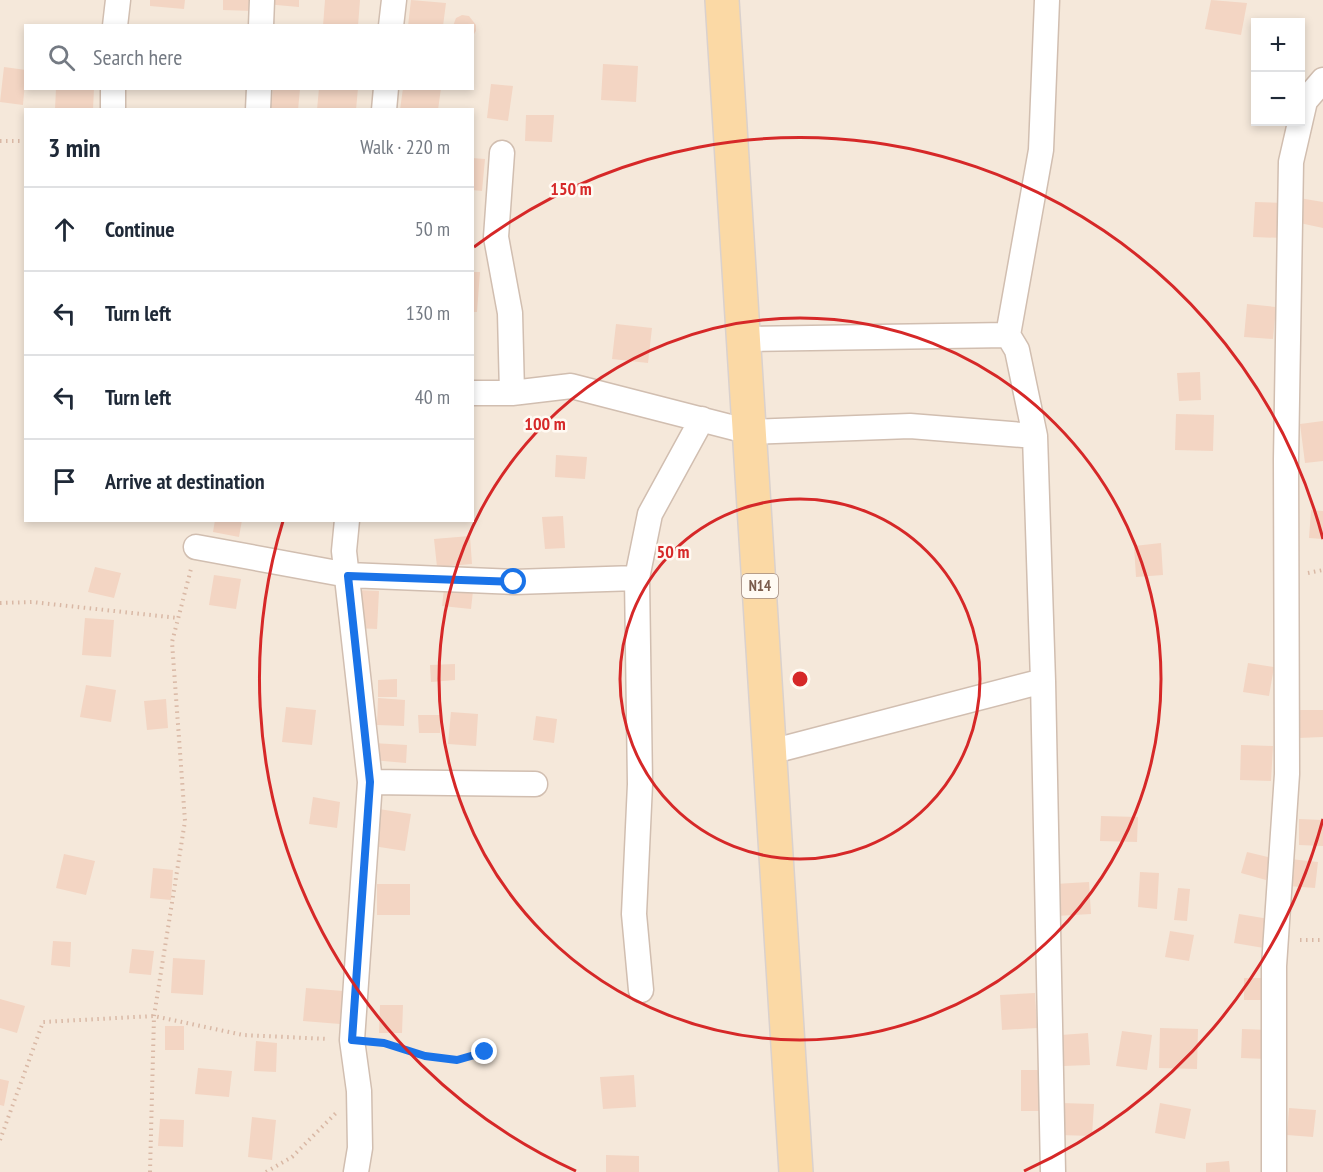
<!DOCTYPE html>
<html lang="en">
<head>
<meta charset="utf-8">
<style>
  :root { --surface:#fff; --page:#f6f6f7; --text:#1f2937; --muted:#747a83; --line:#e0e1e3 }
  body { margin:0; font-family:"PT Sans Narrow",sans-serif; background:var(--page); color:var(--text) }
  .controls { position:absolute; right:18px; top:18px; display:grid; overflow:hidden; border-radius:0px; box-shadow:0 3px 9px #0003 }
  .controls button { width:54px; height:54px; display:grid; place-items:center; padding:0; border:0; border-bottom:2px solid var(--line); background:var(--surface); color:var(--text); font:30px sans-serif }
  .stop { position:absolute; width:18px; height:18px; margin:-14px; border:4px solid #1a73e8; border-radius:50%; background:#fff }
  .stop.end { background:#1a73e8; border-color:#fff; box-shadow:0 2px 6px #0008 }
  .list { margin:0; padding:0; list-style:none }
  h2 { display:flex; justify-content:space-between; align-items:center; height:78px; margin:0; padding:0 24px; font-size:26px }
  h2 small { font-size:20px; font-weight:400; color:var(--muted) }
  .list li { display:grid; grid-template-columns:39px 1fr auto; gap:18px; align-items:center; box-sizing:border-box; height:84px; padding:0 24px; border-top:2px solid var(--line) }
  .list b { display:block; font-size:22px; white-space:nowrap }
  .list em { font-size:20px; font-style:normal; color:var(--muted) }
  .icon { flex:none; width:33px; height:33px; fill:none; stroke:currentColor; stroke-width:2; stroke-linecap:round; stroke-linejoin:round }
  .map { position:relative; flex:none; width:1323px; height:1172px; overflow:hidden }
  .search { position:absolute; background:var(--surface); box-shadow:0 3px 9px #0003; left:24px; top:24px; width:450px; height:66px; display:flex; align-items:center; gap:15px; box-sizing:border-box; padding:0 21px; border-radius:0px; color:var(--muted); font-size:22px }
  .panel { position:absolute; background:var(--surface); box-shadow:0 3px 9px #0003; left:24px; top:108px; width:450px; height:414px; border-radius:0px }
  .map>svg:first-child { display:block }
</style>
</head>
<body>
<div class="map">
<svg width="1323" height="1172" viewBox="0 0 1323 1172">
  <rect width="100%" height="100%" fill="#fdf6ec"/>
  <path fill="#f5e8da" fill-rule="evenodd" d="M0,0H1323V1172H0ZM1256,22H1300V122H1256ZM26,26H472V88H26ZM26,110H472V520H26Z"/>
  <path fill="#f3d5c3" d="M150,0H185L184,9L150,6Z
    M223,0H253V11L223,10Z
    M266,0H299V7L265,4Z
    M325,0H360L358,26H323Z
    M411,0L446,3L443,26H408Z
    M1211,0L1247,3L1241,35L1205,29Z
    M462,15L469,16L476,25V31L472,37V26H453L456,18Z
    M603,64L638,66L636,102L601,100Z
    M4,67L26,70L23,105L0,102Z
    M491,84L513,86L508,121L487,118Z
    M56,88H94L93,110H55Z
    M273,88L300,89L298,110H271Z
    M319,88H358L356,110H317Z
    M403,88H441L438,110H400Z
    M526,115H554L552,142L525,141Z
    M472,158L485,159L482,191L472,190Z
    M1299,198L1323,202V228L1295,222Z
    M1255,202L1285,203L1283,238L1253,237Z
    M472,272H480L477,312H472Z
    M1247,304L1276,307L1273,339L1244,337Z
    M616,324L652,328L648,363L612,359Z
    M1200,372L1201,400L1179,401L1177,373Z
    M1176,414L1214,415L1213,451L1175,450Z
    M1323,421V461L1305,463L1300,424Z
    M556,455L587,457L585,479L555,477Z
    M1311,510L1323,511V539L1309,538Z
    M563,516L565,548L545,549L542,517Z
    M215,520H242L239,537L213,532Z
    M470,536L472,564L437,567L434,539Z
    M1161,543L1163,575L1136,577L1134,546Z
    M95,567L121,573L114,598L88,592Z
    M214,575L241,579L236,609L209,605Z
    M445,580L474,582L471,609L442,606Z
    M357,590L379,591L377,629L355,628Z
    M85,618L114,620L111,657L82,655Z
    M1248,663L1274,667L1269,696L1243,692Z
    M455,664V680L431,682L430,665Z
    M397,679V697H378V680Z
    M86,685L116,690L111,722L80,717Z
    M378,698L405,700L404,726L377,725Z
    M166,699L168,728L147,730L144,701Z
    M286,707L316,710L312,745L282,742Z
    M1297,710H1323V737L1298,738Z
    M451,712L478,714L476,746L448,744Z
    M418,715H440V733H419Z
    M536,716L557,719L554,743L533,740Z
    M373,743L407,745L406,763L372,760Z
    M1241,745L1273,746L1271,781L1240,780Z
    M313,797L340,802L337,828L309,824Z
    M379,809L411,814L405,851L373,846Z
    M1101,816L1138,817L1137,842L1100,841Z
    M1299,819L1323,820V846L1299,845Z
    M1247,852L1272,858L1266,880L1241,873Z
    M64,854L95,861L86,895L56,888Z
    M1290,859L1318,862L1315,888L1288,886Z
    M153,868L173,870L171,900L150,898Z
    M1140,872L1159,873L1157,909L1138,907Z
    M1089,882L1091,914L1056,916L1055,884Z
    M377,884H410V915H377Z
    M1178,888L1190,889L1187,921L1174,920Z
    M1239,914L1269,919L1264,948L1234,943Z
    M1170,931L1194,935L1189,961L1165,957Z
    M53,941L71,942L70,967L51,965Z
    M132,949L154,951L151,975L129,973Z
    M173,958L205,960L203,995L171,993Z
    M1244,978H1264V1000H1244Z
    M306,988L343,991L340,1024L303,1021Z
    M1035,993L1037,1028L1002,1030L1000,995Z
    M0,999L25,1006L17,1033L0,1028Z
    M380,1005H403L402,1033H379Z
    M165,1026H184V1050H165Z
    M1160,1028L1198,1029L1197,1069L1159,1068Z
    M1242,1029L1269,1030L1267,1059L1241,1058Z
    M1122,1031L1152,1035L1147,1070L1116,1066Z
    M1088,1033L1090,1065L1063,1066L1061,1035Z
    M256,1041L277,1043L276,1072L254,1071Z
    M198,1068L232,1071L229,1097L195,1094Z
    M1021,1070H1046L1045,1111H1021Z
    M634,1075L636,1107L603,1109L600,1077Z
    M0,1079L9,1081L4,1106L0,1105Z
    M1061,1103L1094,1104L1092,1136L1059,1135Z
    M1160,1103L1191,1109L1185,1139L1155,1133Z
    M1289,1108L1316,1110L1313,1137L1287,1135Z
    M252,1117L276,1120L272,1160L248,1157Z
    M160,1119L184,1120L183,1147L158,1146Z
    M606,1155L639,1156V1172H606Z
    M1229,1161L1230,1172H1206V1163Z"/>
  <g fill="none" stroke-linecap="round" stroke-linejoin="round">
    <g stroke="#d1beb0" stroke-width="27">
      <path id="street" d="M1047,0L1041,150L1008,335L1017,350L1035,436L1043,681L1053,1172
        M115,26L118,0
        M261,26L262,0
        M391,26L394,0
        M113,110V88
        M258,110L259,88
        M384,110L386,88
        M502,153L496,237L510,313L512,393
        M744,339L1008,335
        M472,393H512L571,386L750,432L910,426L1035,436
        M347,520L344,551L370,782L352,1040L359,1091L360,1148L356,1172
        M196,547L348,575L514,582L637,578
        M770,752L1043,681
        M370,782L535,784
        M641,990L634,914L640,784L637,578L650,514L702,419
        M1274,1172V966L1287,774L1286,459L1291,162L1305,101L1323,80"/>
    </g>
    <g stroke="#dad1cd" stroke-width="36">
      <path id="primary" d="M722,0L796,1172"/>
    </g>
    <path stroke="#d9b8a5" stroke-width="4" stroke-dasharray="1.5 4.5" stroke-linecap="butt" d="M0,141H26
      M1308,573L1323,570
      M0,603L32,602L178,618
      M1300,940H1323
      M375,1042L425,1056L457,1060L485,1052
      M0,1140L43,1022L154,1016L243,1035L328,1039
      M150,1172L154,1016L185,821L172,642L191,569
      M266,1172L292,1157L336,1113"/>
    <use href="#street" stroke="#fff" stroke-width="24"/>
    <use href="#primary" stroke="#fbd9a5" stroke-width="33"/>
  </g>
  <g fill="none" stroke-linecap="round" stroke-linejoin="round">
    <path stroke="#1a73e8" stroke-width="8" d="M485,1052L457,1060L425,1056L384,1043L352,1040L370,782L348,576L514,582"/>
  </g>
  <g fill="none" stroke="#d62828" stroke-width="3">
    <circle cx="800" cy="679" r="180"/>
    <circle cx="800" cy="679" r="361"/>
    <path d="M1323 819A541 541 0 0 1 1024 1171M576 1171A541 541 0 0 1 283 521M474 247A541 541 0 0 1 1323 539"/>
  </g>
  <g text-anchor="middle" stroke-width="5" stroke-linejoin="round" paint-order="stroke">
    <rect fill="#fffaf3" stroke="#a28b7f" stroke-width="1.5" x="742" y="574" width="36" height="24" rx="4.5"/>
    <g font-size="15" font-weight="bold" fill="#7a5c4d">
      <text x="760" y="591">N14</text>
    </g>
  </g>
  <circle cx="800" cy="679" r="9" fill="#d62828" stroke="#fffaf3" stroke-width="3"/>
  <g font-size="18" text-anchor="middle" font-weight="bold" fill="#d62828" stroke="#fffaf3" stroke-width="5" stroke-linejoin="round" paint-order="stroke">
    <text x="571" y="195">150 m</text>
    <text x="545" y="430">100 m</text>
    <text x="673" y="558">50 m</text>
  </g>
</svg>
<div class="controls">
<button>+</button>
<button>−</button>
</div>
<div class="stop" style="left:514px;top:582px"></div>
<div class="stop end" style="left:485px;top:1052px"></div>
<div class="search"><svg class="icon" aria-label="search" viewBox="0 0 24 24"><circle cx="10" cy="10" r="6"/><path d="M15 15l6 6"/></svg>Search here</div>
<section class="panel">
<h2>3 min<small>Walk · 220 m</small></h2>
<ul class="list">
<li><svg class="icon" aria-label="ahead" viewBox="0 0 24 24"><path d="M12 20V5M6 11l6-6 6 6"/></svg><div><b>Continue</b></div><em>50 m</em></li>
<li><svg class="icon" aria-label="left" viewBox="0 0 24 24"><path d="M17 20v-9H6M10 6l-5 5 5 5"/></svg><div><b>Turn left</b></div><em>130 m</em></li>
<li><svg class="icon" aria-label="left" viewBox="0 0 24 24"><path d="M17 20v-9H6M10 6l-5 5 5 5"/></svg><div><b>Turn left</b></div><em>40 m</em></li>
<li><svg class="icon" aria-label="arrive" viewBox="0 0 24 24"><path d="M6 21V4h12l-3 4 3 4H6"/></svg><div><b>Arrive at destination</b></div></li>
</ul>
</section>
</div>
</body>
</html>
